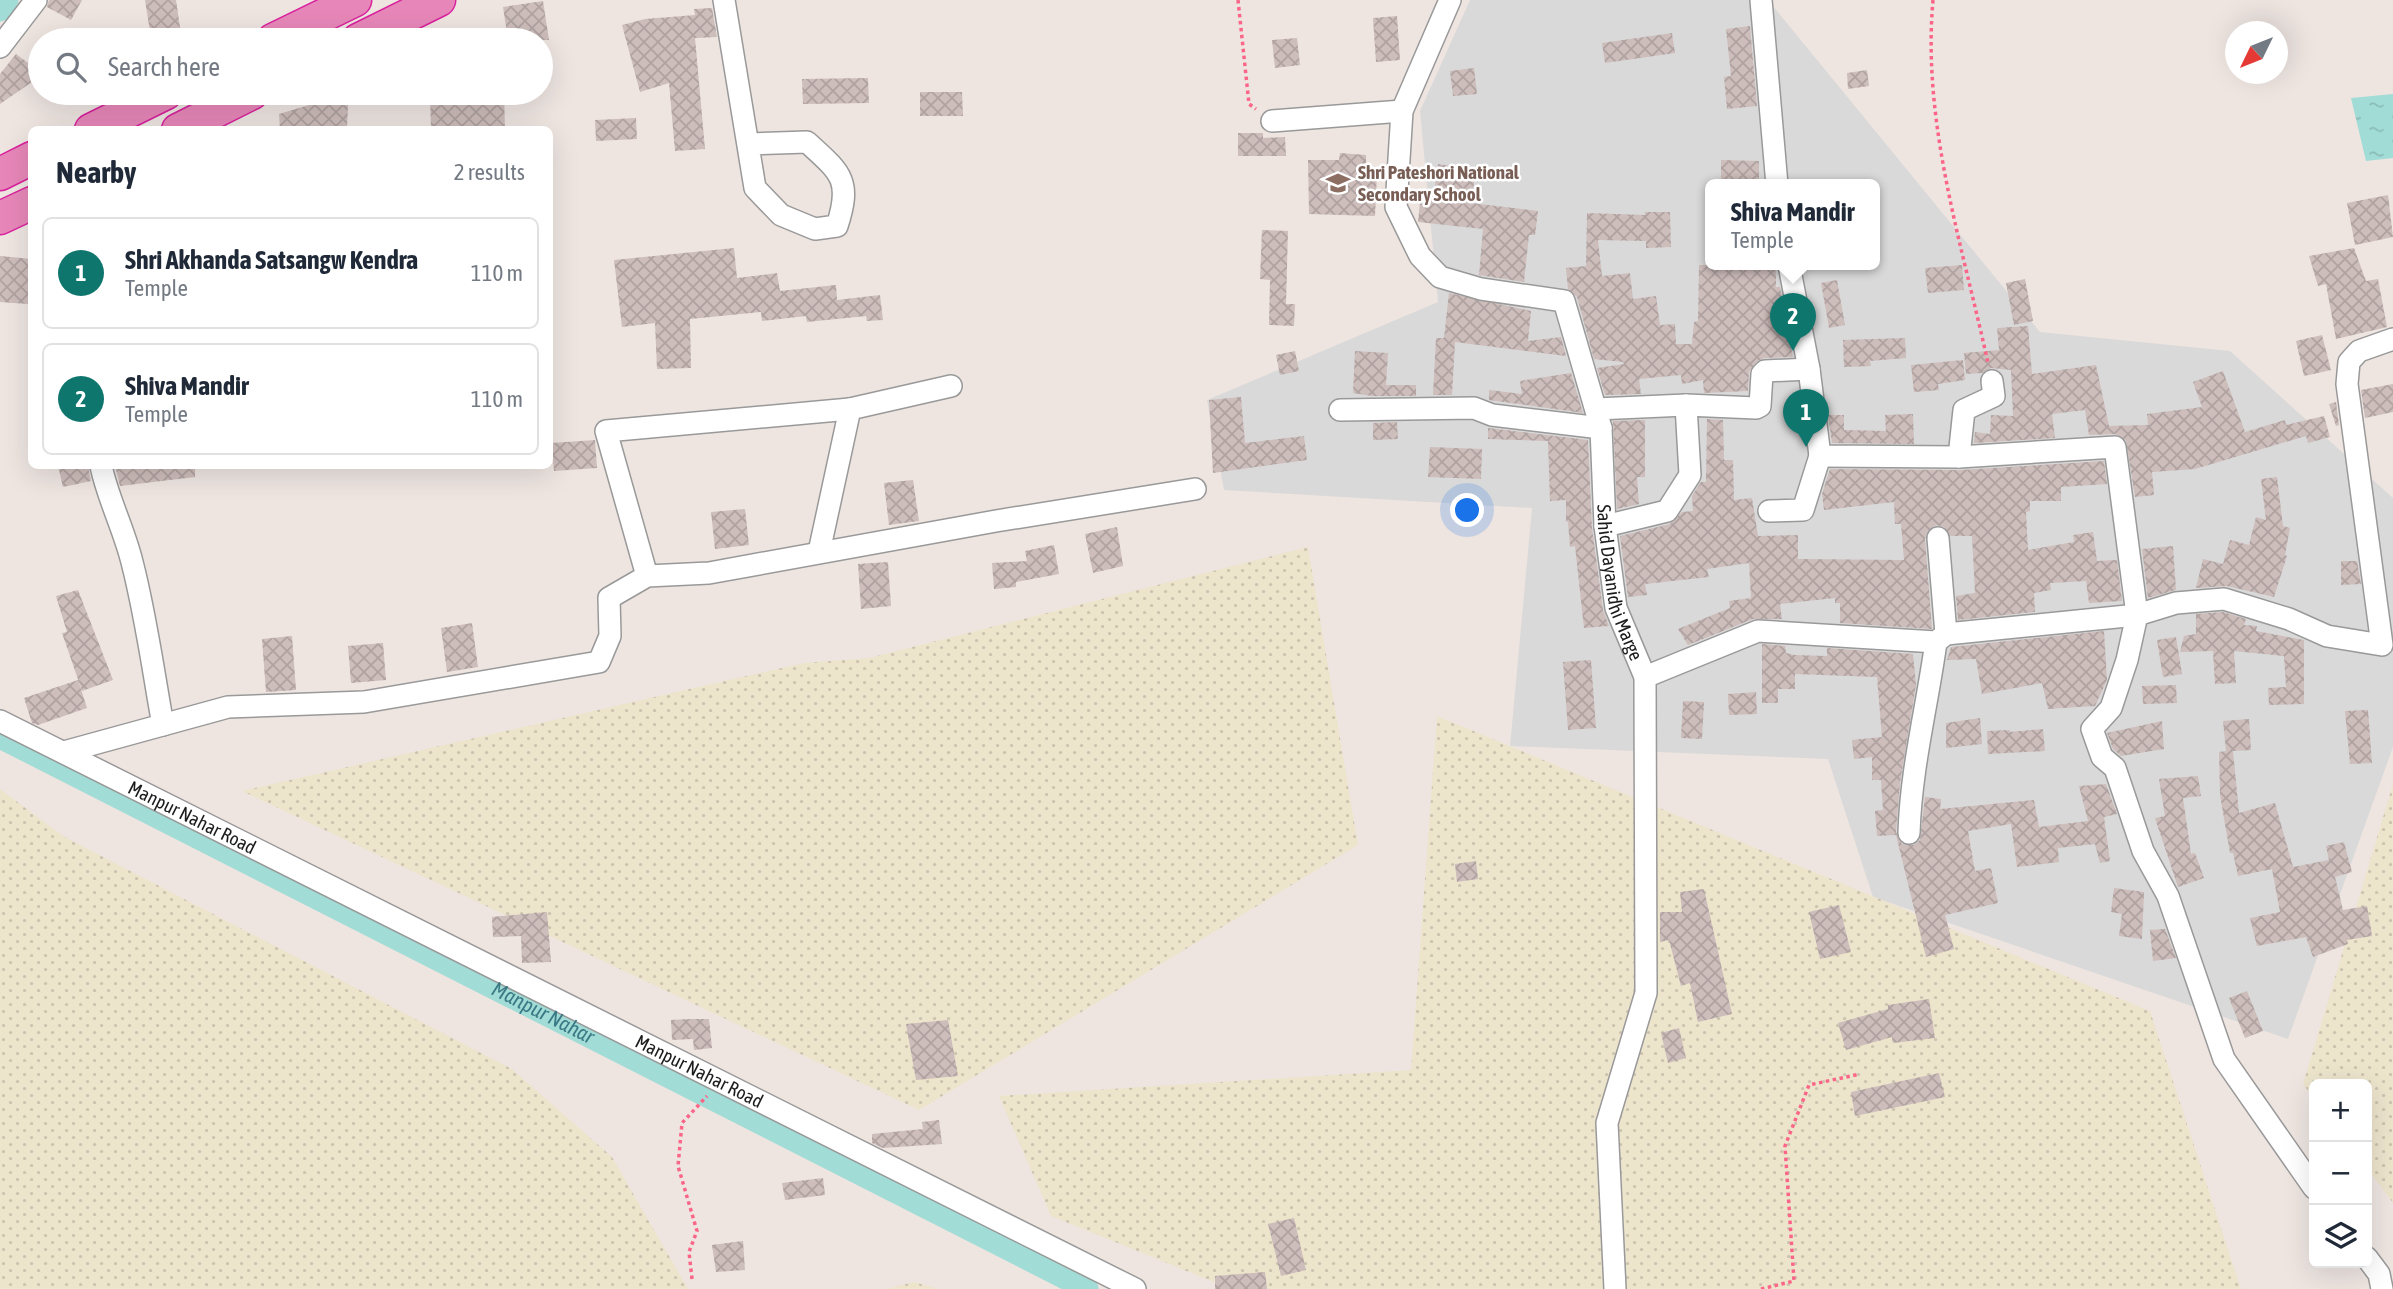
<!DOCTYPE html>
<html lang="en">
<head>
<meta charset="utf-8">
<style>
  :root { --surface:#fff; --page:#f2f2f3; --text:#1f2937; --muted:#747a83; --line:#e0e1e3; --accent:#0f766e }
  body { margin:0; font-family:"Asap Condensed",sans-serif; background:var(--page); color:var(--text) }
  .controls { position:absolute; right:21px; bottom:21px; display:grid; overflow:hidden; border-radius:10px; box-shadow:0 7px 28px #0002 }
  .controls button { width:63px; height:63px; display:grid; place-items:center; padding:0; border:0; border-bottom:2px solid var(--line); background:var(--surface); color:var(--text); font:35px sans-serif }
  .compass { position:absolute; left:2225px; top:21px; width:63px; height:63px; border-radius:50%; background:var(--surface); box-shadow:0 7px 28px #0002; rotate:227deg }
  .you { position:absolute; left:1468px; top:511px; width:24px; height:24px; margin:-18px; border:5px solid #fff; border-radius:50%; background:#1a73e8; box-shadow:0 0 0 10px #1a73e833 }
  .badge { display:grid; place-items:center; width:46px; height:46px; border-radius:50%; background:var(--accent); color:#fff; font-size:23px; font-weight:700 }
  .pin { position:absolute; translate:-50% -58px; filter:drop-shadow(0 2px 4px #0008) }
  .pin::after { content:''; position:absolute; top:37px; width:24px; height:21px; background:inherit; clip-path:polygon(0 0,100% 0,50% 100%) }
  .popup { position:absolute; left:1705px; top:179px; width:175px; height:91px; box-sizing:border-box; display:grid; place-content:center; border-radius:10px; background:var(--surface); filter:drop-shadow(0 2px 5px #0005); font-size:23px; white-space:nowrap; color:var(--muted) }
  .popup b { font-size:26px; color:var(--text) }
  .popup::after { content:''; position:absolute; left:50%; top:100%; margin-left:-14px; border:14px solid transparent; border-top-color:var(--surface) }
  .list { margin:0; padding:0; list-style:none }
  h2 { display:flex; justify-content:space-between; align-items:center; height:91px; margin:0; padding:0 28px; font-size:30px }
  h2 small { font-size:23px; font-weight:400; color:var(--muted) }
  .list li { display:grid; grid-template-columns:46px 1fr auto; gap:21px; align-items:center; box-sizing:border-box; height:112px; margin:0 14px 14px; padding:0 14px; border:2px solid var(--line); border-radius:10px }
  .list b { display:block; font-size:26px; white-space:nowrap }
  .list p { margin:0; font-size:23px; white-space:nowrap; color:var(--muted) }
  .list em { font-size:23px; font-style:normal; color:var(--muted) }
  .icon { flex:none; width:38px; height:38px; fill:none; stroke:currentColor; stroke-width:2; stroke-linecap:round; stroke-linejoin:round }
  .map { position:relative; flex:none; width:2393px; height:1289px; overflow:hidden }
  .search { position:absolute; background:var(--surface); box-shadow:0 7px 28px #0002; left:28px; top:28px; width:525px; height:77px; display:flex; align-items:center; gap:18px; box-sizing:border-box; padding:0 24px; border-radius:38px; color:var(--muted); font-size:26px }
  .panel { position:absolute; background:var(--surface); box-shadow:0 7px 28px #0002; left:28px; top:126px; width:525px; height:343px; border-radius:10px }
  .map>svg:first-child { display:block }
</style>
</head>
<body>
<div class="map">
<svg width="2393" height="1289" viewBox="0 0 2393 1289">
  <defs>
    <pattern id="farmland-dots" width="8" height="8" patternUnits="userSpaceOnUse" patternTransform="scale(1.75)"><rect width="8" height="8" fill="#ede4cc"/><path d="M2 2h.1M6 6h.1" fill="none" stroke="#cbc3af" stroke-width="1.8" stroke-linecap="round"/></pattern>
    <pattern id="water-ripples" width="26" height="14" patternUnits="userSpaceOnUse" patternTransform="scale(1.75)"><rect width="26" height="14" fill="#a1dcd6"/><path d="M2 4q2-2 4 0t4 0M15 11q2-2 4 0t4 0" fill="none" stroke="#8abcb7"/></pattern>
    <pattern id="building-cross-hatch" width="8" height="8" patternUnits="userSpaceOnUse" patternTransform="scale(1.75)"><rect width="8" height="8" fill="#cdbdbb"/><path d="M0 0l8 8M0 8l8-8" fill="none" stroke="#afa2a0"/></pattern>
  </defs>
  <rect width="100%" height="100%" fill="#eee5e1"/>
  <path fill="#dad9d9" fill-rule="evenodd" d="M1470,0H1768L2040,332L2230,351L2393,498V747L2288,1039L1873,897L1828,759L1510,746L1532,508L1224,490L1207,400L1438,302L1420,111ZM1711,185H1875V265H1711Z"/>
  <path fill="url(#farmland-dots)" d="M1308,547L1358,845L919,1110L242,791L804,663L869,658Z
    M1437,716L2150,1011L2241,1289H1231L1051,1216L999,1096L1411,1070Z
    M2393,784V1203L2367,1168V1084H2314V1099L2303,1084Z
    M0,789L63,836L512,1069L612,1157L688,1289H0Z
    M914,1282L938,1289H886H887Z"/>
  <path fill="url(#water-ripples)" d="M2393,94V158L2366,161L2351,98Z"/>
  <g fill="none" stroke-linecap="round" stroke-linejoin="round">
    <g stroke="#a1dcd6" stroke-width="23">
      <path d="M0,10L7,0"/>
      <path id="s1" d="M0,737L1087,1289"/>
    </g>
  </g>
  <path fill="url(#building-cross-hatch)" d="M49,0H82L71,20L47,7Z
    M145,0H176L181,34L151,38Z
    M543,1L549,40H508L503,7Z
    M712,8L717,37L695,38L705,149L675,151L669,83L640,92L622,25L645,19L695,15L694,9Z
    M1397,16L1400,60L1376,62L1373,18Z
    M1750,26L1757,106L1727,109L1724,77L1731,76L1726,29Z
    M1672,33L1675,53L1605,63L1602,43Z
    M1297,38L1300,65L1275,68L1272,40Z
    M16,54L39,71L32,82L0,104V74Z
    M1474,68L1477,94L1453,96L1450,71Z
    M1867,70L1869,86L1848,89L1847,73Z
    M868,78L869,103L803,104L802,79Z
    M920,92H962L963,116H920Z
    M430,93H504L505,130H431Z
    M319,102V104L348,105L347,129L280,130L279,114Z
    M636,118L637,139L596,141L595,120Z
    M1238,133H1263V138L1285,137L1286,156H1238Z
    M1340,153L1366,155V174H1377L1375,216L1309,214L1308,160H1339Z
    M1721,160L1759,161V185H1721Z
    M1438,164L1476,170L1471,203L1538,211L1535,235H1529L1524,282L1479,275L1483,229L1418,222L1421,192L1434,194Z
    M2388,195L2393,237L2355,245L2347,203Z
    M1645,212H1670L1671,247L1646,248V241L1598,240L1602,276L1630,273L1633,299L1656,296L1660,325L1675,324L1676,344H1692L1694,322L1698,321L1699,265H1776V287H1780L1793,357L1764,358L1756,362L1749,372L1748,391L1704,393L1703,380L1682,384L1681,375L1639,379L1641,394L1605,395L1597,368L1624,364L1623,362L1594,359L1577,297L1568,289L1566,268L1586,266L1587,213L1645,215Z
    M1262,230L1288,231L1286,304H1295L1294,326L1269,325L1270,280L1260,279Z
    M734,248L737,278L777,273L780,291L836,285L837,300L880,295L883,320L867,321L866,316L807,322L806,316L762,321L761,312L690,319L691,368L657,369L655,323L622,327L614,260Z
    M2354,248L2366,281L2378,279L2387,327L2336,339L2326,284L2318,286L2309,256Z
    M0,256L32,259L28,304L0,302Z
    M1962,265L1964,290L1928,293L1925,268Z
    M2025,279L2033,321L2014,325L2006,283Z
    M1837,280L1845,325L1829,328L1821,283Z
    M1449,293L1531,311L1528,341L1561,337L1566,356L1455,342L1452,395H1433L1436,338H1444Z
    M2028,326L2032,374L2096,365L2109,426L2148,425L2147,414L2202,407L2193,382L2223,371L2245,432L2285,420L2286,425L2324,416L2330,437L2308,443L2306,436L2195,469L2152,472L2154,495L2135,497L2126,440L2115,434L2089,435L2085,410L2052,414L2055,438L1974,443L1975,432L1990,434L1991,415L2013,416L2011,370L1991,368L1982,373L1966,374L1964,353L1999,350L1997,328Z
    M2322,335L2331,370L2304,376L2296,341Z
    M1905,338L1906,358L1870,361L1871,366L1844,367L1843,340Z
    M1295,351L1299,371L1280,375L1276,355Z
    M1355,351L1388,353L1386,385H1416V396H1372L1353,393Z
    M1963,360L1965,380L1938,384L1939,390L1914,392L1911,365Z
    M1571,373L1583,413L1489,400V390L1522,394L1520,381Z
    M2393,384V412L2365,418L2361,390Z
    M1241,397L1245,443L1304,436L1307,460L1213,473L1209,400Z
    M2336,402L2339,425L2336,426L2329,404Z
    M1913,414L1914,444L1832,443L1828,415H1844V430L1886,431L1885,415Z
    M1707,419L1723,420L1724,460H1733L1734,500L1752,498L1758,536L1798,535V559L1904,560L1901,524H1895L1894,502L1824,510L1822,494L1830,469L1960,470L2104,461L2107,484L2061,487V501H2030V511L2026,512L2028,550L2074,542L2073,535L2093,532L2097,561L2117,560L2122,601L2089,603L2086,581L2050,583L2051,590L2034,593L2035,612L1958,620L1956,596L1975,593L1972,536H1951L1944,527L1936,525L1927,532L1925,539L1932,629L1840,623V603H1835V598L1780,604L1782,619H1753L1688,645L1678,629L1730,608L1729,601L1751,598L1749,563L1707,569L1709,577L1645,584L1647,595L1628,597L1620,536L1670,524L1682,512L1693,511L1692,496L1701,482H1706Z
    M1645,420V477H1637L1639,504L1617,509L1613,421Z
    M1397,422L1398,439L1373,440V423Z
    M1488,428L1588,440L1592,528L1603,610L1609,626L1584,628L1575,546L1570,547L1568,522L1566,521V500L1550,501L1548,441L1488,439Z
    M595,440L597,468L554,471L551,443Z
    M1430,447L1482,449L1481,479L1428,477Z
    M58,466H88L91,481L63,487Z
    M115,466H195V477L120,486Z
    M2277,477L2283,526L2290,528L2285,555L2287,556L2274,597L2227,586L2196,588L2203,559L2223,564L2230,540L2249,545L2256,517L2266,520L2261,479Z
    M913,480L919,521L889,525L884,483Z
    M745,509L749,545L715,549L711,512Z
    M1117,527L1123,566L1093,573L1085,534Z
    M1054,545L1059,574L1016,582V587L994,589L992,563L1027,561L1025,551Z
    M2173,546L2176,590L2148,598L2142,549Z
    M2341,561H2357L2361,584L2341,585Z
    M888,562L891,606L861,609L858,564Z
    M78,590L113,680L82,691L62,633L67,632L56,596Z
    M2223,612L2246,619L2244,625L2257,626L2256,631L2304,640V704L2269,705L2268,688L2286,687L2284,656L2234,651L2236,683L2215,684L2213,651L2180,652L2184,636L2196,634V614Z
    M472,623L478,667L447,672L441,628Z
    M2104,631L2107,680L2095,706L2048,709L2042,683L1982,694L1976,659L1947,660L1951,647Z
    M292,636L296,690L266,692L262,639Z
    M2176,637L2182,674L2163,677L2157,640Z
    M383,643L386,680L351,683L348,646Z
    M1762,644L1785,646L1786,653L1795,655L1827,656V648L1913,654L1916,685L1900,783L1896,832L1902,844L1914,845L1920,840L1925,797L1941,799L1940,809L2034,800L2039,827L2088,821L2079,786L2106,784L2117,814L2104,817L2110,861L2100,863L2095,844L2058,848L2059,862L2017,867L2011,824L1968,831L1975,871L1991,868L1998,903L1945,915L1954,949L1926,957L1896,835L1877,836L1875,811L1883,810L1881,780H1872V757L1854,759L1852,740L1882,737L1877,677L1795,674V689H1778V703H1762Z
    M1591,660L1596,728L1568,730L1563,662Z
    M78,680L87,708L38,725L32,723L24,698Z
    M2176,685L2177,703L2143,704L2142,686Z
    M1756,692L1757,714L1729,715L1728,694Z
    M1683,701L1704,702L1702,739L1681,738Z
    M2368,710L2372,763L2350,764L2345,711Z
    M1980,718L1982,744L1946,748V723Z
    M2249,719L2251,750L2233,751L2239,813L2275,803L2293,867L2329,860L2326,846L2344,842L2352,872L2335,877L2343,910L2367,906L2372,936L2347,940L2348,944L2313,957L2306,937L2257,946L2250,918L2280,912L2272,869L2238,876L2233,853H2230L2220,795L2219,752L2226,751L2223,721Z
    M2162,721L2164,749L2121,756L2113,749L2107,733Z
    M2043,729L2045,751L1988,754L1987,731L2010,730V732Z
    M2198,776L2201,796L2183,798L2191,854L2195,853L2204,878L2178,887L2155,818L2165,816L2159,779Z
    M1476,861L1478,879L1457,882L1455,864Z
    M2114,888L2144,892L2142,939L2119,936L2122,914L2111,912Z
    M1704,889L1732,1014L1698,1022L1690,983L1681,986L1669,940L1660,942V912H1682L1680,892Z
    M1839,905L1851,952L1820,959L1809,912Z
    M547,912L551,962L522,963L521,936L493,937L492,917Z
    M2165,929L2176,958L2153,961L2150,930Z
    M2247,991L2263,1031L2245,1038L2229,998Z
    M1929,999L1935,1038L1893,1043L1892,1037L1846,1050L1838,1023L1888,1009V1005Z
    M689,1019H709L712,1048L694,1050L693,1039L672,1040L671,1020Z
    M948,1020L958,1076L916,1080L906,1024Z
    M1679,1028L1686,1058L1668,1063L1661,1033Z
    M1939,1073L1945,1097L1855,1116L1851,1092Z
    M939,1120L942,1144L883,1148L872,1143V1134L923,1129L922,1122Z
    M823,1178L825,1195L785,1200L782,1183Z
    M1294,1218L1306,1270L1281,1276L1268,1224Z
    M743,1241L745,1270L716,1272L712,1245Z
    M1265,1272L1267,1289H1215V1276Z"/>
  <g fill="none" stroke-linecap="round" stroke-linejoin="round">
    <g stroke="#999" stroke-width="24">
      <g id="minor">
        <path d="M724,0L755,188L781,215L815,229L837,226C852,180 841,173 807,142L748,144"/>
        <path id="s2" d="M1450,0L1402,111L1396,207L1420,256L1440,277L1481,289L1564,301L1601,428L1605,526L1616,608L1645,677L1646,993L1607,1123L1615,1289"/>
        <path d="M1761,0L1777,185"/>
        <path d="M0,47L36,0"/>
        <path d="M1272,121L1402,111"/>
        <path d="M1596,409L1686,405"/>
        <path d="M1340,410L1474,408L1492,415L1601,428"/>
        <path d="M1959,457L1964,410L1994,396L1992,381"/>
        <path d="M101,466C108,499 124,529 132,562C146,616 153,670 163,725"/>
        <path d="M1769,511L1803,510L1820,456"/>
        <path d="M1605,526L1667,511L1690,475L1686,405L1756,408L1760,406L1762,374L1765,371L1809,369"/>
        <path d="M1938,538L1946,634"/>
        <path d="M819,552L850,409L951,386"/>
        <path d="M647,576L606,431L850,409"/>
        <path d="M1645,677L1758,631L1936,642L1946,634L2137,615L2115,447L1959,457L1820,456L1809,369L1789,265"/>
        <path id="s3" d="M0,721L1135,1289"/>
        <path d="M64,752L228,707L364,702L599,662L610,636L609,598L647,576L709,573L996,521L1195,489"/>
        <path d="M1909,833C1911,768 1927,707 1936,642"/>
        <path d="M2314,1188L2224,1059L2168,896L2143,851L2115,768L2102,757L2092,729L2111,708L2127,660L2137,615L2176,603L2224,599L2289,619L2327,636L2382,645L2347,384L2349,362L2359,351L2393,339"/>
        <path d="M2367,1258L2379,1274L2382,1289"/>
      </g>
    </g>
    <g stroke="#d9219e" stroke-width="35">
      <path id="highway" d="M273,40L355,0
        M358,40L439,0
        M91,130L166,93
        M178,130L252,93
        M0,174L32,158
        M0,218L32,203"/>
    </g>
    <path stroke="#fb6588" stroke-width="3.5" stroke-dasharray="3.5 3.5" stroke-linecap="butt" d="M1238,0L1249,104L1256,109
      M1933,0C1922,123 1962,244 1988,363
      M692,1279L689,1252L697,1231L678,1166L682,1123L707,1096
      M1761,1289L1794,1281L1785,1146L1809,1085L1860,1074"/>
    <use href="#minor" stroke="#fff" stroke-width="21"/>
    <use href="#highway" stroke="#e787b9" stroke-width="32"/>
  </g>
  <defs>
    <g id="school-bare" transform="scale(1.89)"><path d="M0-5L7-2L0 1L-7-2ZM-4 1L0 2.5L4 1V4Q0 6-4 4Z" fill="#8d6e63" stroke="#fff" stroke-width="2.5" paint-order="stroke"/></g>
  </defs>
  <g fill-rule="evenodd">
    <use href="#school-bare" x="1338" y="183"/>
  </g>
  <g text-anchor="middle" stroke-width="5" stroke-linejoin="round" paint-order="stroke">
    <g font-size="19" font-weight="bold" fill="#785e54" stroke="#fff" text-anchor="start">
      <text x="1358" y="179">Shri Pateshori National<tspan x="1358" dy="22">Secondary School</tspan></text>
    </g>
    <g font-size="19" fill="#1c1c1c" stroke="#fff">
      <text dy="7" stroke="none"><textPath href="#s2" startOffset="716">Sahid Dayanidhi Marge</textPath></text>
      <text dy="7" stroke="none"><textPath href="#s3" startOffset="215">Manpur Nahar Road</textPath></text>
      <text dy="7" stroke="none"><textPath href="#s3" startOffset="782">Manpur Nahar Road</textPath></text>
    </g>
    <g font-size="21" font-style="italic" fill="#3a7985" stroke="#fff">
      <text dy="7" stroke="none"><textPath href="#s1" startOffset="609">Manpur Nahar</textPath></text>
    </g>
  </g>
</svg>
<div class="controls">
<button>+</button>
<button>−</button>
<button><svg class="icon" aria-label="layers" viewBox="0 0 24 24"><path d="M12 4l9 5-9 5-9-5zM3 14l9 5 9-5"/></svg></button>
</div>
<svg class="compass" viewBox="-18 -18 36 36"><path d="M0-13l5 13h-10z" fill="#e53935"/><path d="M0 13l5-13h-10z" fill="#747a83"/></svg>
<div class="you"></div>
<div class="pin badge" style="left:1806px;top:447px">1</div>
<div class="pin badge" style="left:1793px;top:351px">2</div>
<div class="popup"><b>Shiva Mandir</b>Temple</div>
<div class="search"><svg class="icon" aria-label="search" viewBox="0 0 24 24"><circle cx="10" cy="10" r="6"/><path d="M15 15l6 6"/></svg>Search here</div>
<section class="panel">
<h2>Nearby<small>2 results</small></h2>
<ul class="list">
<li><span class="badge">1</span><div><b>Shri Akhanda Satsangw Kendra</b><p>Temple</p></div><em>110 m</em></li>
<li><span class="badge">2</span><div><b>Shiva Mandir</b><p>Temple</p></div><em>110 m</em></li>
</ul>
</section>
</div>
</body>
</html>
